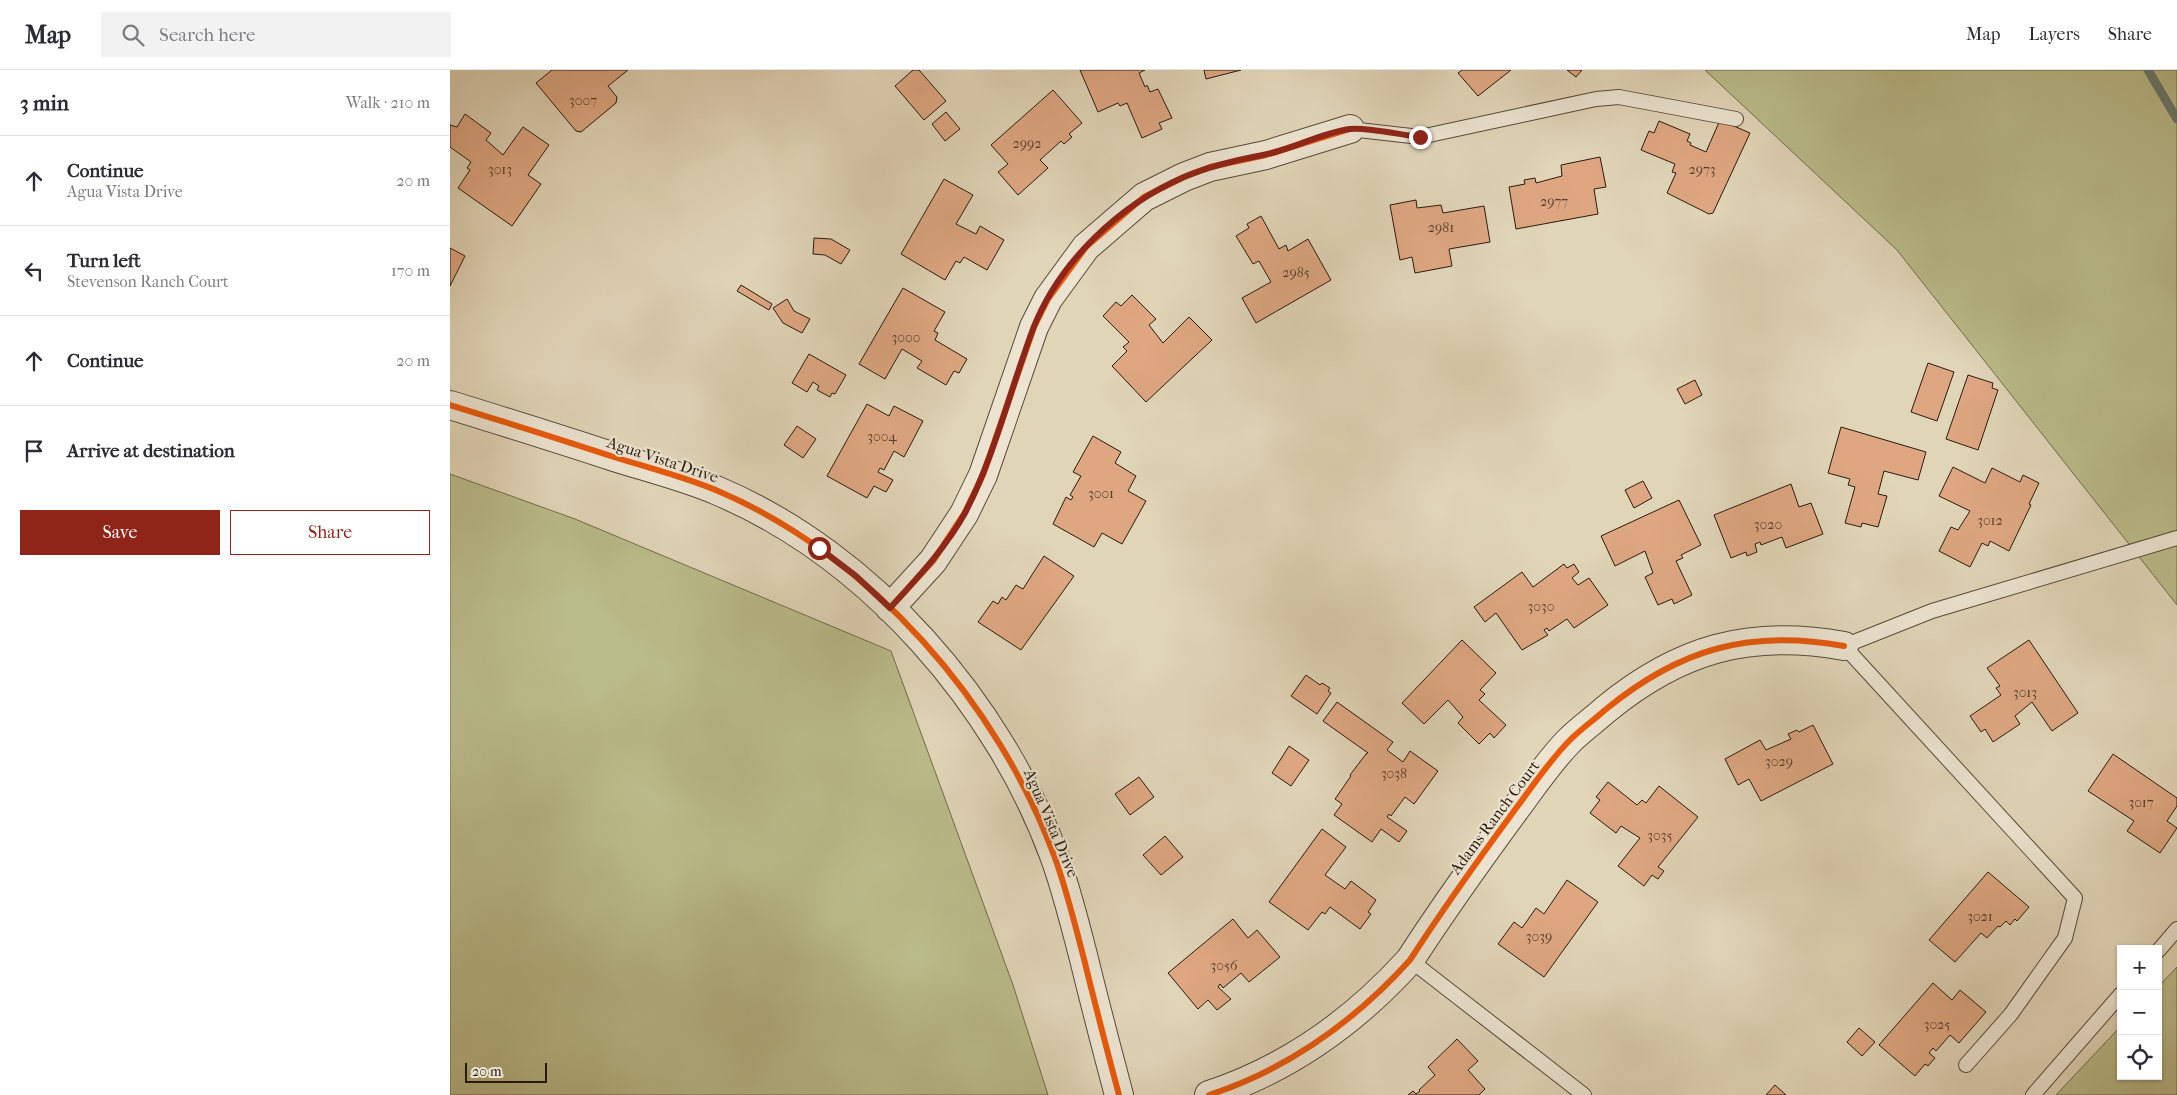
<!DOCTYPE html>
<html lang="en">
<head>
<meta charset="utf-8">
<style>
  :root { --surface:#fff; --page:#f2f2f3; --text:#2b2b33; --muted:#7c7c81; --line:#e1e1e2; --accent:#8f2418 }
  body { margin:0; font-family:"IM FELL French Canon",serif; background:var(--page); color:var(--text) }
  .controls { position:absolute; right:15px; bottom:15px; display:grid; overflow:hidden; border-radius:0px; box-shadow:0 1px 4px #0004 }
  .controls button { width:45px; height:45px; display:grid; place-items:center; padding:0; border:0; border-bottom:1px solid var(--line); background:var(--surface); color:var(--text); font:25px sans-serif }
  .scale { position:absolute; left:15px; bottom:12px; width:82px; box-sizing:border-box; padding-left:5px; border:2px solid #291a0f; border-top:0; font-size:14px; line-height:18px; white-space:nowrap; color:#291a0f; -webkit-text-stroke:4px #ece4d1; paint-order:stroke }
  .stop { position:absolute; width:15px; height:15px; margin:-11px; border:4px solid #8f2418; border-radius:50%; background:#fff }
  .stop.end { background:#8f2418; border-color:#fff; box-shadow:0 1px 5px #0008 }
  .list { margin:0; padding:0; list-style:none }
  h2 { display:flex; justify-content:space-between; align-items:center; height:65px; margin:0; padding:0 20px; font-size:21px }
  h2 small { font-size:16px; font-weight:400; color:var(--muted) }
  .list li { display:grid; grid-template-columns:32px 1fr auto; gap:15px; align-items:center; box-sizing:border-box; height:90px; padding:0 20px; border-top:1px solid var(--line) }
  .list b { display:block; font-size:19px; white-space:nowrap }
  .list p { margin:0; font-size:16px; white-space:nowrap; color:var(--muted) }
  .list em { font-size:16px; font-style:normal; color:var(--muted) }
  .actions { display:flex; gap:10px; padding:15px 20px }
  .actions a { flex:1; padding:11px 0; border:1px solid var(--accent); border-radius:0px; text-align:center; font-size:18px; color:var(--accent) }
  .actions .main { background:var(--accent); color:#fff }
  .icon { flex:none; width:28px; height:28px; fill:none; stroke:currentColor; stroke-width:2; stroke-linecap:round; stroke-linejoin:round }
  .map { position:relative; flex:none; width:1727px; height:1025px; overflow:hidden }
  header { display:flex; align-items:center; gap:30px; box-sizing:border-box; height:70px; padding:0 25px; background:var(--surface); border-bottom:1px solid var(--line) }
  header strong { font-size:24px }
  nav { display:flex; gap:28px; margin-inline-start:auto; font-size:18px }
  .search { width:350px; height:45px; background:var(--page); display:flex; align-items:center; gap:12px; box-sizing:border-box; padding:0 18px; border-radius:0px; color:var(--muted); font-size:19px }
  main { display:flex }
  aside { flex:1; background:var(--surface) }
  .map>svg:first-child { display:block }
</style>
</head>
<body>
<header>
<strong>Map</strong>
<div class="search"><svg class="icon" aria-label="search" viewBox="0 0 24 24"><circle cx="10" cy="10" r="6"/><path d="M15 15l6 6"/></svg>Search here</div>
<nav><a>Map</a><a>Layers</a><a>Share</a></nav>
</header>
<main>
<aside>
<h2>3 min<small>Walk · 210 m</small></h2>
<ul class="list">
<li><svg class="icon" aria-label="ahead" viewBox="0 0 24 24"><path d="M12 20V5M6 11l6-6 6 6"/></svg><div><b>Continue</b><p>Agua Vista Drive</p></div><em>20 m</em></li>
<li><svg class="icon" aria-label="left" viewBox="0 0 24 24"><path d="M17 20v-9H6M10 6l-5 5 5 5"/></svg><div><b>Turn left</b><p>Stevenson Ranch Court</p></div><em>170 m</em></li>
<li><svg class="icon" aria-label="ahead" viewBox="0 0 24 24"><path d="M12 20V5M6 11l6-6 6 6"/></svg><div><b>Continue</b></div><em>20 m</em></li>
<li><svg class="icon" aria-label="arrive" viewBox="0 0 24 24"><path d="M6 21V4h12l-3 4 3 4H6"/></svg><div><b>Arrive at destination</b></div></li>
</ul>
<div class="actions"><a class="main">Save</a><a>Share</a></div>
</aside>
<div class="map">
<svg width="1727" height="1025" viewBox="0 0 1727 1025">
  <rect width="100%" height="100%" fill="#e1d5b8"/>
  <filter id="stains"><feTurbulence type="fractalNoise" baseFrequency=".004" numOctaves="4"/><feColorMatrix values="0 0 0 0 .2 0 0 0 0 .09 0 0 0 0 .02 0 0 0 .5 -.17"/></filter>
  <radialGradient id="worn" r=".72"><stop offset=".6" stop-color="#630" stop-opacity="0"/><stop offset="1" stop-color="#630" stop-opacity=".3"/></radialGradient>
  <path fill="#babb8a" stroke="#726a4c" d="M1255,0H1727V535L1447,180Z
    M0,404L125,449L441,581L563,915L598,1025H0Z
    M1727,897V1025H1606L1671,956V1006H1708V917Z"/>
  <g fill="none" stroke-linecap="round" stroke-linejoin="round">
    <path stroke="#697970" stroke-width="9" d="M1698,0L1727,49"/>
  </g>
  <path fill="#dea782" stroke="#291a0f" d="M102,0H178L158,16L167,27L166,33L131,62L126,61L86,13Z
    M463,0H469L496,31L474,50L445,16Z
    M630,0H695L689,3L695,17L697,15L700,22L708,19L722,48L709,53L712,59L692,68L677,33L670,36L668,33L648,42Z
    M754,0H791L756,9Z
    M1012,0H1061L1028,26L1008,3Z
    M1117,0H1132L1126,7Z
    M603,20L632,53L619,64L622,67L614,74L611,71L590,90L598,98L568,125L548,102L558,94L541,75Z
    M496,42L510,59L495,71L482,54Z
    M15,44L41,63L36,70L53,85L73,57L99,75L78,105L91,114L62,156L8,118L20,100L17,98L21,92L0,77V55L7,57Z
    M1270,50L1300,63L1263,143L1259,144L1217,123L1226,103L1222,102L1225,94L1191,80L1199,61L1204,63L1209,51L1240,64L1237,71L1241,73L1240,75L1256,82Z
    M1150,87L1156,117L1144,119L1148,144L1066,159L1059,117L1075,114L1074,110L1085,108L1086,113L1112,106L1111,95Z
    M494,109L523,125L506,154L526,164L530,156L554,170L537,200L514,187L510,193L506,191L495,210L451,184Z
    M966,130L967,138L991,135L993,143L1034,136L1040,172L999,179L1002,196L965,203L962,187L950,190L940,135Z
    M811,146L829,179L836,175L838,181L858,169L881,210L806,253L792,228L821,212L809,191L803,194L786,166L799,158L797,154Z
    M364,168L381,169L400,180L391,194L375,185L363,184Z
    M0,178L15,186L0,216Z
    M291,215L322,234L319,240L287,221Z
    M453,218L495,242L484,261L488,263L485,270L517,289L509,303L504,301L496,315L467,298L472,291L452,279L435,309L409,294Z
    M682,225L706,249L699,255L713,273L739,247L762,270L696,332L662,296L677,281L673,277L679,272L653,246L666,232L671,236Z
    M337,229L344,241L360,249L352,263L333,253L323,238Z
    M359,284L396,305L385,324L382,323L380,327L367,320L369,316L363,312L357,322L342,313Z
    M1478,293L1504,302L1487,351L1461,342Z
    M1518,305L1543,313L1542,318L1548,320L1528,380L1496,369Z
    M1245,310L1252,325L1235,334L1227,319Z
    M417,334L439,346L444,336L473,351L454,387L444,381L434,400L430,398L428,402L443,410L436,422L424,416L417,428L377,406Z
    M347,356L366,369L353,388L334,375Z
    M1391,357L1476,382L1468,410L1434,401L1428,424L1437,426L1428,457L1412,453L1411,457L1395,453L1405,417L1398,415L1400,409L1378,403Z
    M643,366L671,382L665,393L686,406L678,421L696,431L672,474L652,463L644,477L603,454L616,427L621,430L623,427L620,425L631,406L623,402Z
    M1503,397L1535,413L1542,398L1570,412L1573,405L1589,413L1579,434L1581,435L1559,481L1540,471L1538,476L1532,473L1520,497L1489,481L1501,457L1508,460L1520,441L1489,426Z
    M1193,411L1202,428L1184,438L1175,420Z
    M1341,414L1349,437L1361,433L1373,464L1336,478L1332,467L1311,475L1310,472L1305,474L1307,482L1297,486L1296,482L1281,488L1264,445Z
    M1229,430L1251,475L1231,485L1233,488L1226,491L1242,525L1224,534L1222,529L1208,535L1195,507L1203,503L1195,481L1165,496L1151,466Z
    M594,486L624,506L571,580L528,552L543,531L548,534L552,527L556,530L566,515L573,519Z
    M1114,494L1117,498L1124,494L1129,502L1122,508L1128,515L1139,508L1158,535L1124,558L1117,549L1099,561L1097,558L1094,560L1098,565L1072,580L1046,543L1035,552L1024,537L1072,502L1083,517Z
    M1012,570L1046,603L1030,620L1035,624L1029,630L1056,655L1044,668L1040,663L1029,674L1008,653L1013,647L998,630L974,654L952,633Z
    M1579,570L1628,643L1602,661L1582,632L1565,646L1570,654L1543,672L1535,659L1531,662L1520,646L1551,625L1546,618L1550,616L1537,598Z
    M856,605L870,615L872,613L880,618L878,621L881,623L867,644L841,626Z
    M887,632L943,672L937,680L953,692L960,681L988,701L964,734L955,727L941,746L939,744L937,747L957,761L949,772L931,759L922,772L884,745L892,734L885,729L901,706L900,705L916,684L918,683L873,651Z
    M1363,655L1383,694L1311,731L1299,709L1288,715L1275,689L1310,670L1316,680L1341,669L1338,664L1347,660L1349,662Z
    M839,676L859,690L841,716L822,703Z
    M1663,684L1727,728V736L1717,751L1727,758L1710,783L1677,761L1684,751L1638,721Z
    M689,707L704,727L680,745L665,724Z
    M1158,712L1187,735L1192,730L1196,733L1209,716L1248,747L1208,797L1214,801L1208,809L1202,805L1194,816L1168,796L1190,768L1171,756L1166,763L1140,743L1150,730L1146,727Z
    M872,759L896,777L875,805L895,819L901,811L926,830L918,842L921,844L910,859L880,837L875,844L872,842L858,860L819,832Z
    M715,766L733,787L711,805L693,785Z
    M1538,802L1579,837L1567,851L1565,849L1560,855L1556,851L1550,857L1548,856L1537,868L1531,863L1505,892L1479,870Z
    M1117,810L1148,832L1094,907L1048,874L1064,852L1072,858L1086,838L1094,844Z
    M783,849L798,868L807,860L830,887L799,912L791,903L773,918L770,914L768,917L781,929L767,940L758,930L748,939L718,903Z
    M1483,913L1502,930L1510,920L1536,942L1509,973L1500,965L1486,981L1483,978L1479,983L1485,988L1478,996L1475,994L1465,1006L1429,975Z
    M1409,958L1425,972L1412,986L1397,972Z
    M1007,969L1028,991L1018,1000L1035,1019L1029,1025H958L963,1021L966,1024L970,1021L969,1020L985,1005L978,997Z
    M1325,1015L1336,1025H1316Z"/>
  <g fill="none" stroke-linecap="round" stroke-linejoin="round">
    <g stroke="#574939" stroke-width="16">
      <path id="service" d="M900,59L970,67L1146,29L1169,27L1286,49
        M1708,881L1727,859
        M960,890L1134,1025
        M1516,995L1561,944L1615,868L1625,828L1394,576L1482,541L1727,468
        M1583,1025L1671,924"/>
    </g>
    <g stroke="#574939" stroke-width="30">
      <path id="minor" d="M0,335C55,352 110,369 164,387C199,398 235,407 268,421C421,486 549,634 605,788C617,821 625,855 634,889C645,934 657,980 669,1025
        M440,538L483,491L514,444L533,405L584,257L598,229L636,177L694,127L734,107L760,97L816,85L900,59
        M759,1025C838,999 904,952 960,890C993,839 1028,790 1064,741C1082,717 1099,691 1120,670C1131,659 1144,650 1155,640C1229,579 1299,559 1394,576"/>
    </g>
    <use href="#service" stroke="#ece4d1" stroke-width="14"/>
    <use href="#minor" stroke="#ece4d1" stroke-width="28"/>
    <g stroke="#ece4d1" stroke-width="9">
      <path id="cycleway" d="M0,335C55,352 110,369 164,387C199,398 235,407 268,421C421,486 549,634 605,788C617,821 625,855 634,889C645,934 657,980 669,1025
        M440,538L483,491L514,444L533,405L584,257L598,229L636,177L694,127L734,107L760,97L816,85L900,59
        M759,1025C838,999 904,952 960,890C993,839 1028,790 1064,741C1082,717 1099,691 1120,670C1131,659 1144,650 1155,640C1229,579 1299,559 1394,576"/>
    </g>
    <use href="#cycleway" stroke="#e8590c" stroke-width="6"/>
  </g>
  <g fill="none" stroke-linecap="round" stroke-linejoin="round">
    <path stroke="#8f2418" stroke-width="6" d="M369,478L406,506L440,538C467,508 495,479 515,443C545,385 560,320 583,259C609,192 669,135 734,107C760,96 786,90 813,85C841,80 873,62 900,59C917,57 951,65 970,67"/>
  </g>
  <g text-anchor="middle" stroke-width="4.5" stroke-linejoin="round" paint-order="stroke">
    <g font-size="14" fill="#563d2c">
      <text x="133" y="35">3007</text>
      <text x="577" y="78">2992</text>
      <text x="50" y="104">3013</text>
      <text x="1252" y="104">2973</text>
      <text x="1104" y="136">2977</text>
      <text x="991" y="162">2981</text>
      <text x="846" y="207">2985</text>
      <text x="456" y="272">3000</text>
      <text x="432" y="371">3004</text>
      <text x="651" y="428">3001</text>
      <text x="1540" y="455">3012</text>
      <text x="1318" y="459">3020</text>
      <text x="1091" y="541">3030</text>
      <text x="1575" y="627">3013</text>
      <text x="1329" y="696">3029</text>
      <text x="944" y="708">3038</text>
      <text x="1691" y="737">3017</text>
      <text x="1210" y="770">3035</text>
      <text x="1530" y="851">3021</text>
      <text x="1089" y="871">3039</text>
      <text x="774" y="900">3056</text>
      <text x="1487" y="959">3025</text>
    </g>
    <g font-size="16" fill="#291a0f" stroke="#ece4d1">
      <text transform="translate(213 389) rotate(18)" y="6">Agua Vista Drive</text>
      <text transform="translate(1044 747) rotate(-53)" y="6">Adams Ranch Court</text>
      <text transform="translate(602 753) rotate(67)" y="6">Agua Vista Drive</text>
    </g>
  </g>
  <rect width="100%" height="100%" filter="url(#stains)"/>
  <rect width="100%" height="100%" fill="url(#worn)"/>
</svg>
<div class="controls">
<button>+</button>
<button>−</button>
<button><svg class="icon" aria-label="locate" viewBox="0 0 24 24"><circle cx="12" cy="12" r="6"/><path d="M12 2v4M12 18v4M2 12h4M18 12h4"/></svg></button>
</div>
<div class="scale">20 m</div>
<div class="stop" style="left:369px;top:478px"></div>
<div class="stop end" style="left:970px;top:67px"></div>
</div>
</main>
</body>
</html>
